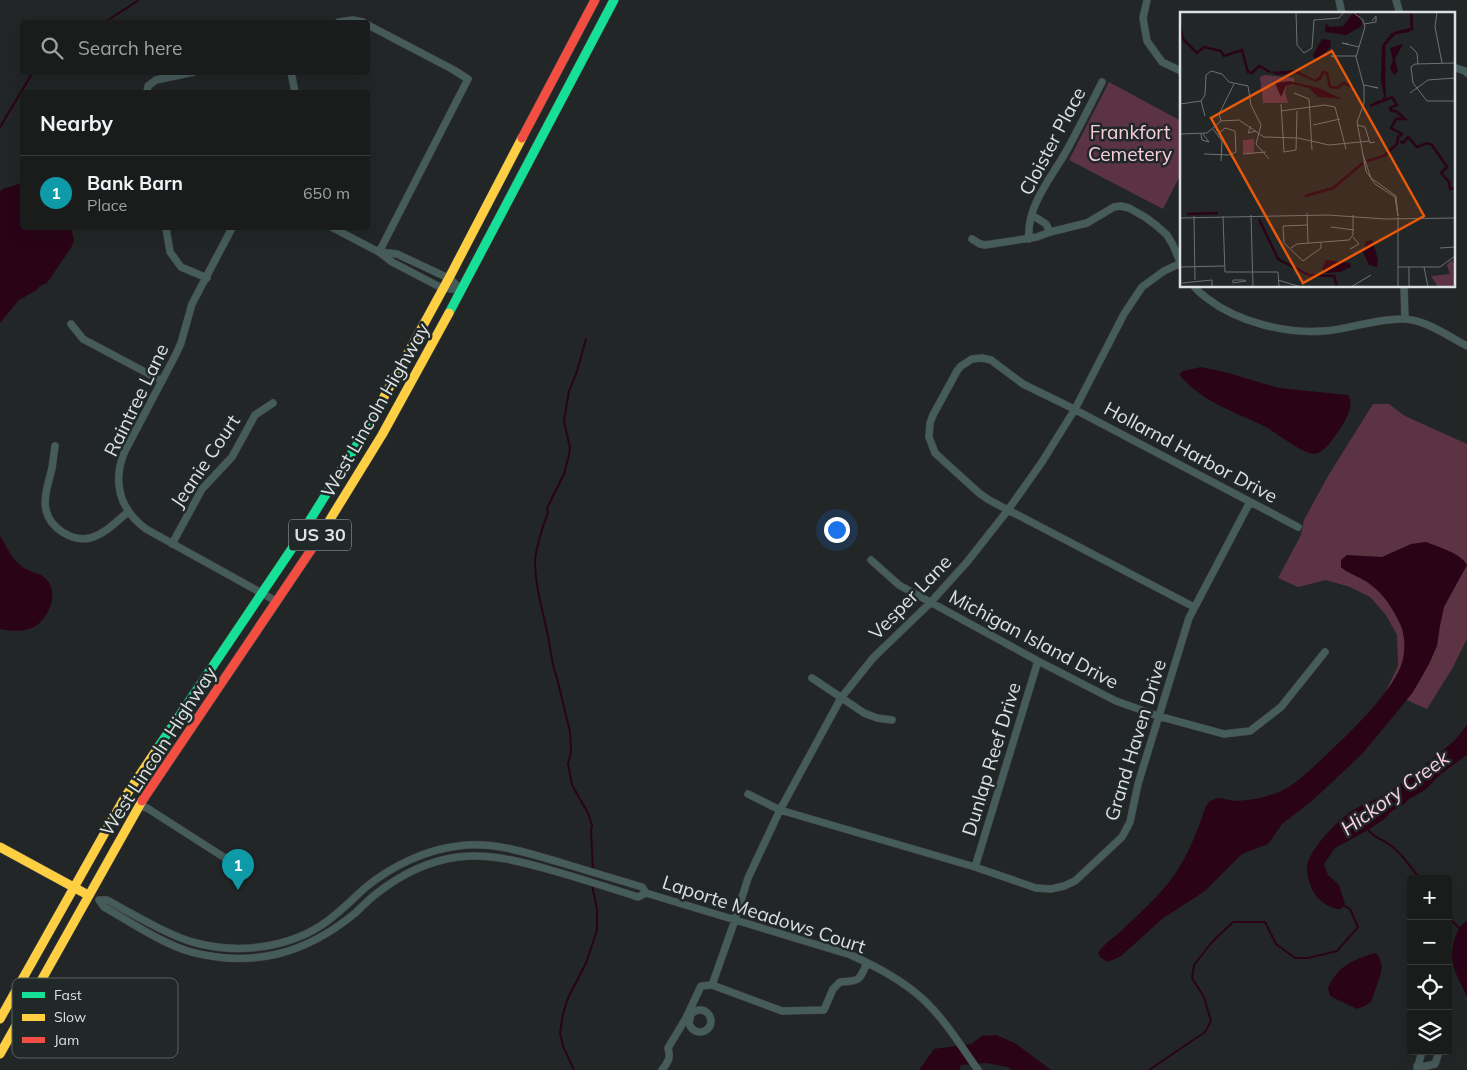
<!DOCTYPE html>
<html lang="en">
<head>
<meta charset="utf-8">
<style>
  :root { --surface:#1a1c1c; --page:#272929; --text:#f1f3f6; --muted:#9fa1a3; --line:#383a3b; --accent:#0b8043 }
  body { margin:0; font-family:Mulish,sans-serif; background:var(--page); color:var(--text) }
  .controls { position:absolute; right:15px; bottom:15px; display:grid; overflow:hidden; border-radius:5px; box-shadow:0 5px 20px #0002 }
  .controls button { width:45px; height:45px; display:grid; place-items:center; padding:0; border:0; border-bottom:1px solid var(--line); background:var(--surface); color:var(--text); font:25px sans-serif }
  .you { position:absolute; left:836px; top:529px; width:18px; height:18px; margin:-12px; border:4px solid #fff; border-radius:50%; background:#1a73e8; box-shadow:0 0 0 8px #1a73e833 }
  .badge { display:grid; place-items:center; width:32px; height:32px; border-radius:50%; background:var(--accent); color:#fff; font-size:16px; font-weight:700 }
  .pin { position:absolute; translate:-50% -41px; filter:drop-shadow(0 1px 2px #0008) }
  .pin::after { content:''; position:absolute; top:26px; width:18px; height:15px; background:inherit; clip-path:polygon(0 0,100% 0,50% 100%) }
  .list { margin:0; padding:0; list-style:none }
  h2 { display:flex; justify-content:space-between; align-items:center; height:65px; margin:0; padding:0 20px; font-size:21px }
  h2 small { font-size:16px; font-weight:400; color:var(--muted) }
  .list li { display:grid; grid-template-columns:32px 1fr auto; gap:15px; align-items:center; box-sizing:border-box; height:75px; padding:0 20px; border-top:1px solid var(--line) }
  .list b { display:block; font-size:19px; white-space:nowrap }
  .list p { margin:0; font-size:16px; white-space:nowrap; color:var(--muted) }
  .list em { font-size:16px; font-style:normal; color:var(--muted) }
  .icon { flex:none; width:28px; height:28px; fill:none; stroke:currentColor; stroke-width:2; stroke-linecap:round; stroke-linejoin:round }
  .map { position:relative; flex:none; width:1467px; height:1070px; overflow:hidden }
  .search { position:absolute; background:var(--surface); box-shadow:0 5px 20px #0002; left:20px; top:20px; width:350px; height:55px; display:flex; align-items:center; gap:12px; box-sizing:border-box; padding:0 18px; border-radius:5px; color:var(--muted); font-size:19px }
  .panel { position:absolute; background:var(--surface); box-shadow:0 5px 20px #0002; left:20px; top:90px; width:350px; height:140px; border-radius:5px }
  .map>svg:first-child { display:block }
</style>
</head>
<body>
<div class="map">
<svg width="1467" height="1070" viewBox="0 0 1467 1070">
  <rect width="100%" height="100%" fill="#222626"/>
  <path fill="#5c3343" d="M1109,82L1181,121V174L1163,209L1069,160Z
    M1373,404H1389L1405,416L1467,444V639L1452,669L1427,709L1386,691L1398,666L1397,635L1386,615L1370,597L1350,587L1326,580L1298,587L1278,578L1301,535L1304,520L1328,476Z"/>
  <path fill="#2a0317" d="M22,183V228H71L74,240L72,246L47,283L40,286L35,291L19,300L0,323V191L3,189Z
    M1201,367L1228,373L1279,388L1348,395C1354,403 1348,416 1343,424C1338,432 1325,453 1315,454C1302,454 1276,432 1264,426C1235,412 1200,401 1179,374L1183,371Z
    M0,536C6,545 11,558 20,565C25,570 34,572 41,575C58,585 54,606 43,619C33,633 15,632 0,629Z
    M1426,542C1437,546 1462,554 1467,565L1444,607L1440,626L1437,646L1429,664L1413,692L1397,712L1362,754L1313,800L1282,824L1268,844L1242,854L1205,891L1162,919L1121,956L1108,962L1101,958L1098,953C1104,944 1112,939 1120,932C1133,920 1146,907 1159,894C1184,867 1194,840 1206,806C1209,802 1212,799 1218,798C1224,798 1231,801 1237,801C1252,800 1267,797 1281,791C1298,783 1312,768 1325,756C1348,734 1396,690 1403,659C1405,649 1405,636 1401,626C1392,606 1380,588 1360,578C1353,574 1347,573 1341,567V560L1347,555L1382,557L1411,544Z
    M1467,725V755L1442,773L1425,790L1409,799L1404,804L1392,811L1384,819L1368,830L1335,848L1324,864L1328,875L1339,885L1345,904L1341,909C1330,909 1318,901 1313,891C1310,886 1307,876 1307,869C1306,852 1339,819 1353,810C1363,804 1375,801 1384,794C1389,791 1395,788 1400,784C1404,782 1405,779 1409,778L1454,741Z
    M1467,921V997C1463,987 1455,974 1453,964C1450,951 1455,927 1467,921Z
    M1375,953L1378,955L1382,966L1380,976L1371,1002L1365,1006L1357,1009L1330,996L1328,988C1338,966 1352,960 1375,953Z
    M996,1035L1015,1043L1051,1070H1013L1007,1067L987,1063L961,1065L959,1070H919L934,1049L971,1044L982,1036Z"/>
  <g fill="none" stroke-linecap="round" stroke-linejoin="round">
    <path stroke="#2a0317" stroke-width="2" d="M105,22L139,0
      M0,127L33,72
      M586,339L577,371L569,391L564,421L570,448L569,455L564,474L547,508L548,512C543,527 536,545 535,561C535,588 544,614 549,641C551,653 552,666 557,678L570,732L571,752L568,764L572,785L588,813L592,825L591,830L593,871
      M1369,831C1377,840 1388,841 1396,850C1405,858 1412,869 1420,879
      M1450,914L1452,921L1460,929
      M574,1070L563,1046L560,1033L563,1014L568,998L586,963L597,930V909L592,885
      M1149,1070L1205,1032L1211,1021L1204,997L1192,978L1194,965L1201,956L1212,942L1233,922H1265L1276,944L1295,958H1308L1337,951L1358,927L1350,909L1343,905"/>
    <g stroke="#414343" stroke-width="8">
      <path id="street" d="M1147,0L1143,18L1147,41L1162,62L1181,71
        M1339,0L1342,14
        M1396,0L1400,14
        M339,22L353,20L363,22
        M368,25L452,69L468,79L379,252
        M1453,67L1465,71L1467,73
        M291,72L295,92
        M147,92L148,86L156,80L194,72
        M1032,215L1046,224L1050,232
        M166,228L170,252L181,267L207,278
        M232,228L192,304L181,343L176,354L125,451C112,481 119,509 146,529L276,601
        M333,228L379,252L392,262L438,286L444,288L462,290
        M972,239L980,244L985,245L1037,237L1050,232L1087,223L1114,207L1121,206L1129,208L1145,217L1157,226L1167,235L1173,245L1181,264
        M1029,239C1026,205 1053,176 1068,148C1080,126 1091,104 1102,82
        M380,252L397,254L444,276L449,278L462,290
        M1194,286C1198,292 1203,295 1208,299C1238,322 1286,334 1324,331C1351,329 1377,318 1404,319C1426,320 1448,336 1467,346
        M1404,286L1405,319
        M71,324L83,339L162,381
        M55,446C54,453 53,461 52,468C49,481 43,497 46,510C50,528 72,542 90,538C105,534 117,521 128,512
        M172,544L202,489L232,457L255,415L273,403
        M871,560L899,585L1038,661L1116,701L1158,716L1224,734L1250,731L1281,707L1325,652
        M1194,607L989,500L979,493L935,453L929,437L930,423L933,415L957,371L961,366L972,359L982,358L991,360L1023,384L1068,406L1298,527
        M812,678L864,713L877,718L892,720
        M748,794L780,810L975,867L1036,888L1051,889L1064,886L1075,881L1122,837L1130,822L1138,784L1189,618L1250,502
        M139,806L147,808L236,865
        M975,867L1038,661
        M646,893L642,887C615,879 588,871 562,863C528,853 494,841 458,846C425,850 392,866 366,887C356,896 346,906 335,915C298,947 243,955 196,943C169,936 133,914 107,900H99L104,907C130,922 163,944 191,952C253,968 305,954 354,914C361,908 368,900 376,894C400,875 428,861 458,857C491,853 523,862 554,871C582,879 610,888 638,897L646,893L851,955C877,967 902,980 924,1000C945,1020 961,1046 978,1070
        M712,985L735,920L748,878L780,810L841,698L873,658L930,603L967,562L1008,510L1042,462L1075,409L1124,314L1142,287L1164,271L1181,263
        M689 1021a11 11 0 1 1 22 0a11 11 0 1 1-22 0Z
        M690,1019L686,1018L701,986L712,985L782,1011L824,1010L833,989L840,982C860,981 859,981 867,963
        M1417,1066H1426L1435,1064L1438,1055V1051
        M662,1070C668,1062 671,1058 668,1048L686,1018
        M1417,1070L1422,1051"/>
    </g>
    <g stroke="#414343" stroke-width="10">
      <path id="fast" d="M449,313L614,0
        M157,749L295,544L368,427L384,397"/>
    </g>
    <g stroke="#414343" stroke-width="10">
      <path id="slow" d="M384,397L449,278L522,138
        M326,526L382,435L449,313
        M0,847L88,895
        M0,1019L125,797L157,749
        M0,1054L142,801"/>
    </g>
    <g stroke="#414343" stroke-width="10">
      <path id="jam" d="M522,138L595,0
        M142,801L309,553L326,526"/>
    </g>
    <use href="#street" stroke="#465c5b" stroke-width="7"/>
    <use href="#fast" stroke="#16e098" stroke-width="9"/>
    <use href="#slow" stroke="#ffcf43" stroke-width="9"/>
    <use href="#jam" stroke="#f24e42" stroke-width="9"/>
  </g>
  <g text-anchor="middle" stroke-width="5" stroke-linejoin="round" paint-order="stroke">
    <rect fill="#202828" stroke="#a4aaaa" stroke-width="1" x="289" y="519.5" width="62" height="31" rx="4"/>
    <g font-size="18" font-weight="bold" fill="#dce1e1">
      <text x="320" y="541">US 30</text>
    </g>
    <g font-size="19" fill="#f9cfde" stroke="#202828">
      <text x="1130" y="139">Frankfort<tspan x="1130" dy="22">Cemetery</tspan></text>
    </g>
    <g font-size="19" fill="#dce1e1" stroke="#202828">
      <text transform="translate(1052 141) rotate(-62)" y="7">Cloister Place</text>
      <text transform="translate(136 400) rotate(-64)" y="7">Raintree Lane</text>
      <text transform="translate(375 410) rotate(-60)" y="7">West Lincoln Highway</text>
      <text transform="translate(1191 452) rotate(28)" y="7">Hollarnd Harbor Drive</text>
      <text transform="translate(205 461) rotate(-56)" y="7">Jeanie Court</text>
      <text transform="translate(910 597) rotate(-46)" y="7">Vesper Lane</text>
      <text transform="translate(1034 639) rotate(28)" y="7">Michigan Island Drive</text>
      <text transform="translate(1135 740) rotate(-73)" y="7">Grand Haven Drive</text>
      <text transform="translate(158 751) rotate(-57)" y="7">West Lincoln Highway</text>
      <text transform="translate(991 759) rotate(-73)" y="7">Dunlap Reef Drive</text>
      <text transform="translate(764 914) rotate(18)" y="7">Laporte Meadows Court</text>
    </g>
    <g font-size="20" font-style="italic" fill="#fbd1e0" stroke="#202828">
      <text transform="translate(1395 793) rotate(-36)" y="7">Hickory Creek</text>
    </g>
  </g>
  <g transform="translate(1180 12)">
    <rect width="275" height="275" fill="#222626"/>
    <path d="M85,63L114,66V72L107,74L105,80L108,91H83L80,65ZM74,127V141H63V128ZM271,248L275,252V274L258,275L251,264L270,262L267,253Z" fill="#5c3343"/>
    <path d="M174,0H178L182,13L180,15L166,23L145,20L146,12L150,15L163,14ZM230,0L233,7L232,17L229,20L210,23L203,36L206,85L201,90L195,89L202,88L204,84L201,68L202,34L210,22L231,16ZM142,27L150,28L151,35L136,49L133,43ZM223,32L215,47L218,59L214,63L210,56L213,48L210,36ZM116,58L135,68L141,63L142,67L136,70L115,61L98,63L90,60ZM109,69L139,76L162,87L138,85L129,76L113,72L106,74L101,85L95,71ZM192,228L198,247L197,255L189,253L183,240L186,229ZM146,248L170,251L171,255L160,260L147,261L142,257Z" fill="#2a0317"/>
    <path fill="none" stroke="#2a0317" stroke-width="2.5" d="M0,12L3,27L17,41L24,35L41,39L44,44L62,38L68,60L72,61L79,54L90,60M141,65L143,60L147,61L150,75L157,76L164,71L174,76M204,74V33L215,21L232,17L231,0M220,129L223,131L228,125L237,135L247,131L252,133L267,155L261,161L269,170L270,177L275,176M187,149L204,144L217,132L218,125L222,122L211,116L216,107H225L216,99H211L210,96L217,93L212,85L190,94M125,184L153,176L183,151M7,202L38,201M79,207L98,247L129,263L154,264L157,275"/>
    <path fill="none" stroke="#6c7171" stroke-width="1" d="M116,0L117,33L124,41L132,36L134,8L159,6L164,0M173,0L183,8L185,15L176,45L184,75V91L177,110L186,159L195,172L215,185L218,204L216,184L191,166L183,143M257,0L255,15L262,51M184,12L196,10V4L192,9M168,32L162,31L179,35M230,34L237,41L238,52M155,45L151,44H176M231,55L233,71L247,89H275M231,55L235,52L275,51M184,73L198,76L194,75M114,81L129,87L132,138M230,81L248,68L275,66M21,89L25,104M0,92L21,89L25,83L26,63L31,59L42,62L49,70L68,74L71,93L81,113L76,132L89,147M101,92L104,140L116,138L117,99M101,99L145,93L155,95L166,137M41,109L39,102L54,72M133,113L160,107M177,113L185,115L190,131L195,130M71,114L68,121L76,119M33,117L42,129L41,149M0,122L27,121L41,109L59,108L84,125L118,126L149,133L190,129M21,122L22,128L29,130L23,122M24,142L49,143L56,140L55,119L45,116L38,122M63,142L86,140M127,201L128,231M71,203L73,275M14,204L15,268M43,204L45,260H98L99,275M0,206L148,203L205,207L275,206M128,213L103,214L104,231L123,249L141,236V231M151,215L174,218M111,236L117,232L169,228L173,223V203M260,236L275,235M170,237L179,232L173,225M1,255L44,254M218,255H260L275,244M229,255V275M244,255L248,275M53,268H64L66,269L53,271ZM98,268L121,275M2,271L32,268V275M171,275L191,263M218,275V205"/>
    <path fill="#e8590c" fill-opacity="0.15" stroke="#e8590c" stroke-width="2.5" d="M152,39L244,204L123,271L31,106Z"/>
    <rect width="275" height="275" fill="none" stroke="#dce1e1" stroke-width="2.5"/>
  </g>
  <rect x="12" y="978" width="166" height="80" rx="8" fill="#202828" stroke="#586060" stroke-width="1"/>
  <rect x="22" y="992" width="23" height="6" fill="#16e098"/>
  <rect x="22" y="1014" width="23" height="7" fill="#ffcf43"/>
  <rect x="22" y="1037" width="23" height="6" fill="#f24e42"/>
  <g font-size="14" fill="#dce1e1">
    <text x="54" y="1000">Fast</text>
    <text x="54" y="1022">Slow</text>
    <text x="54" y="1045">Jam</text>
  </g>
</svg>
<div class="controls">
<button>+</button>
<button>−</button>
<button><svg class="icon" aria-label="locate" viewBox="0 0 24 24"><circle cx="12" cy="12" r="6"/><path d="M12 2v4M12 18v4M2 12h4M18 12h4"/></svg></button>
<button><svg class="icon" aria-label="layers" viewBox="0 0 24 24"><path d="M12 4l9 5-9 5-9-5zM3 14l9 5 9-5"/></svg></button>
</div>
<div class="you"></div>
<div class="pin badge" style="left:238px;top:890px;background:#0f9aa8">1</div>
<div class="search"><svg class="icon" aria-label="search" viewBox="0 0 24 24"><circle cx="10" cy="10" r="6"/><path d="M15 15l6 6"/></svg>Search here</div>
<section class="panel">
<h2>Nearby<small></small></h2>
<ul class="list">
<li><span class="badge" style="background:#0f9aa8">1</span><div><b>Bank Barn</b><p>Place</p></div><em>650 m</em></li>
</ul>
</section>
</div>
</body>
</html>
